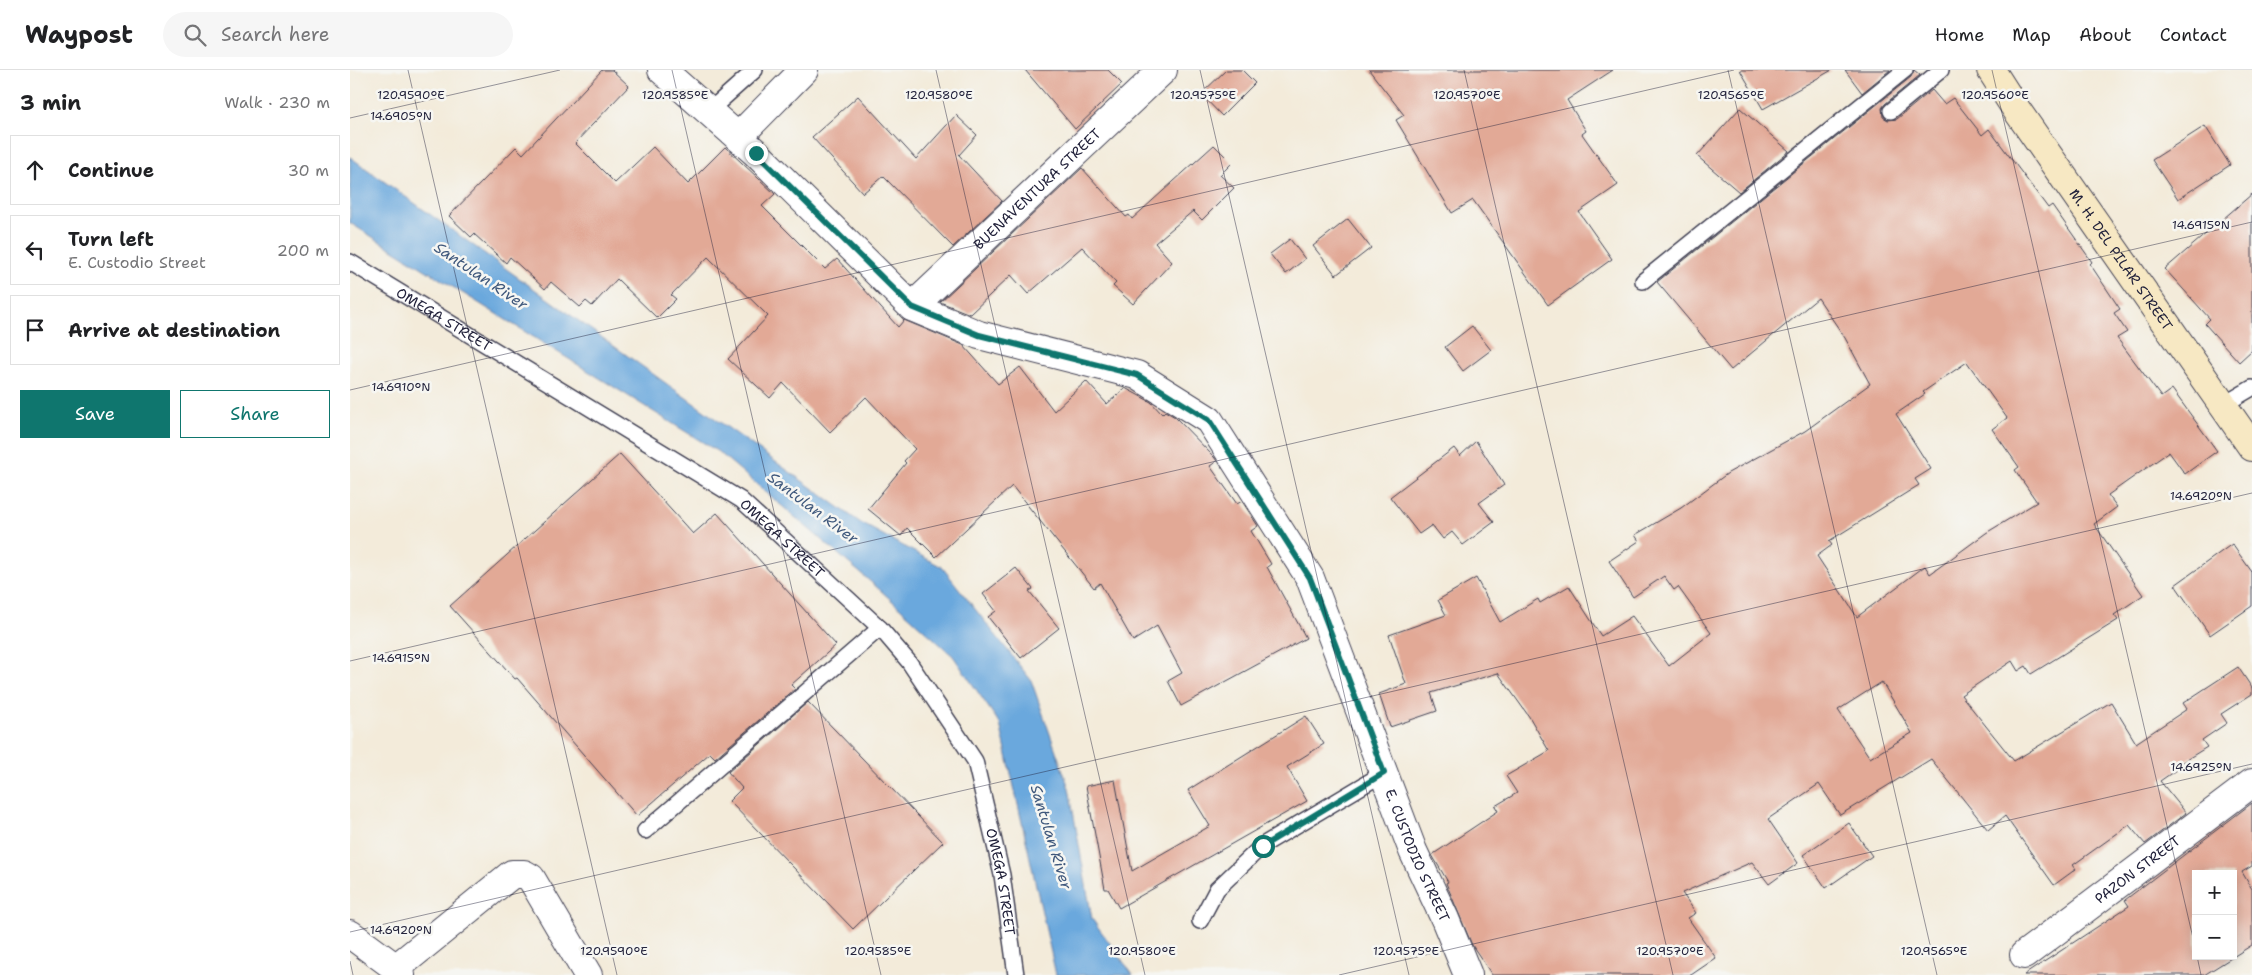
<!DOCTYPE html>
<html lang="en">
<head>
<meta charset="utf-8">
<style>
  :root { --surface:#fff; --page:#f6f6f6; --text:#202124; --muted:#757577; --line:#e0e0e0; --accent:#0f766e }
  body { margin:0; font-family:"Shantell Sans",sans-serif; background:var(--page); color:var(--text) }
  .controls { position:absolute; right:15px; bottom:15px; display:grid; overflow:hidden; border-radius:0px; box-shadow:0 2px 12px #0003 }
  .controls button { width:45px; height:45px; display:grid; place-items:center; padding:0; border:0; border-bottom:1px solid var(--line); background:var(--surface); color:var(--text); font:25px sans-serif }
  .stop { position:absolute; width:15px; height:15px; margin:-11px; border:4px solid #0f766e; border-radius:50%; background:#fff }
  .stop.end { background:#0f766e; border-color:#fff; box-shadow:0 1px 5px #0008 }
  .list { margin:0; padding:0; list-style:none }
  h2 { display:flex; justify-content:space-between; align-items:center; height:65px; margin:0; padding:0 20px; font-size:21px }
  h2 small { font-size:16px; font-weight:400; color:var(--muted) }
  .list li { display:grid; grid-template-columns:32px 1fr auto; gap:15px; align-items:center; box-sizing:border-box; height:70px; margin:0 10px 10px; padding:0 10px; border:1px solid var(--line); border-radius:0px }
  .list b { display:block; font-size:19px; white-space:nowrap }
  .list p { margin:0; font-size:16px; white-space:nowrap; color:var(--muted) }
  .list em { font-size:16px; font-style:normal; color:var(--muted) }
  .actions { display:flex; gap:10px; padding:15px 20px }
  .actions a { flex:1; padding:11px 0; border:1px solid var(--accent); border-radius:0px; text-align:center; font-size:18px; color:var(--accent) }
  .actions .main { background:var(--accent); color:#fff }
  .icon { flex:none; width:28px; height:28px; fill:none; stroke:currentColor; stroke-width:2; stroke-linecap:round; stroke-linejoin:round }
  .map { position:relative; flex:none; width:1902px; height:905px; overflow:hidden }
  header { display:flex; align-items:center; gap:30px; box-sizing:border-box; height:70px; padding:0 25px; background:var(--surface); border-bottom:1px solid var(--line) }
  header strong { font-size:24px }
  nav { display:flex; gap:28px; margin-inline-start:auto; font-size:18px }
  .search { width:350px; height:45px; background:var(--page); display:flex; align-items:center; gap:12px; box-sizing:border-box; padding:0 18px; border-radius:28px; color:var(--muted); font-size:19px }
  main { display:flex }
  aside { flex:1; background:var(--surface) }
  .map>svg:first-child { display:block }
</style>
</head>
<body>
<header>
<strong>Waypost</strong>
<div class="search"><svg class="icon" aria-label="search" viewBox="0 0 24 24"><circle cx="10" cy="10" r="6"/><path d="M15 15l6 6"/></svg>Search here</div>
<nav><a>Home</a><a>Map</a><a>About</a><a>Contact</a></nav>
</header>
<main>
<aside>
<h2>3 min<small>Walk · 230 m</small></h2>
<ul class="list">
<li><svg class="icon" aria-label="ahead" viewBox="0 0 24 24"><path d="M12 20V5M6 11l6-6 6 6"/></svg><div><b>Continue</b></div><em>30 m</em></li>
<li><svg class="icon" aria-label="left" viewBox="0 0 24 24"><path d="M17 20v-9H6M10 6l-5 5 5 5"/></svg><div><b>Turn left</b><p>E. Custodio Street</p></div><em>200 m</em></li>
<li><svg class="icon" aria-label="arrive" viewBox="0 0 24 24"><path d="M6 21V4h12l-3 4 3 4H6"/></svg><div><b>Arrive at destination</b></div></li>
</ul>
<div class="actions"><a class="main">Save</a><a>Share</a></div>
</aside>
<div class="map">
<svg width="1902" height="905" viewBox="0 0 1902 905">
  <rect width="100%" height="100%" fill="#f6f6f2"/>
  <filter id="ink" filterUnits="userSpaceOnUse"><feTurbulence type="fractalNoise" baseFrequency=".02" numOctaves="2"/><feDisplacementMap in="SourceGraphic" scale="10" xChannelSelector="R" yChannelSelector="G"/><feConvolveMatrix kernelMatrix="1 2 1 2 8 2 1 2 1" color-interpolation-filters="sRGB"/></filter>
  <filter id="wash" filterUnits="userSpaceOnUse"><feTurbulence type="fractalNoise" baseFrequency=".0096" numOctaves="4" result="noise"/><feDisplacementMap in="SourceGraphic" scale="20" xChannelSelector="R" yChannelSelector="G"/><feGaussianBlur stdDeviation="1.12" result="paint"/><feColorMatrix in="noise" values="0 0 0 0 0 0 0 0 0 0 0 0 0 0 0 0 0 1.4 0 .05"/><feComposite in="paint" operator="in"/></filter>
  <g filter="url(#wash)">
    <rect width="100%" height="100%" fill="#f3ebda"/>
    <path fill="#6ba8dd" stroke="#46658c" d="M0,87L511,453L592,497L681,610L719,718L742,849L783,905H706L650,654L603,586L529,519L370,383L0,153Z"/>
    <g id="blocks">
      <path fill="#e2a996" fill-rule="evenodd" d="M252,0H262L279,16L225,73L265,113L303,77L338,114L375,77L425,124L412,136L475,199L487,189L548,257L554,250L613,275L648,314L670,297L704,341L736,311L757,334L775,318L801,332L812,344L815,341L825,347L864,387L867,391L860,396L887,434L892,431L908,456L901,461L921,494L917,497L956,568L831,636L818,611L832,603L807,556L783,571L750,513L744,518L662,416L586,487L557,458L551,466L518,439L556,393L554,391L565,379L516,327L480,362L433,313L420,328L378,289L418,246L358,187L321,225L326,229L307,248L267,209L242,236L236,231L230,237L201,212L195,219L160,187L156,193L124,164L121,167L99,146L166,77L173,84Z
        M675,0H758L772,14L725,59Z
        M876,0H892L905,13L872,46L851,24Z
        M1019,0H1263L1217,30L1236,61L1232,64L1268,115L1229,142L1262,189L1198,235L1123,130L1102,143L1046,50L1054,45Z
        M1390,0H1482L1413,39Z
        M1495,0H1540L1512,23Z
        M1564,0L1570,5L1535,34L1532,38L1533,47L1538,50L1547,49L1582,20L1594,34L1603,28L1632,65L1639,59L1698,138L1702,135L1742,192L1740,194L1770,239L1764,243L1777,262L1767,268L1811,327L1822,319L1867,381L1835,404L1819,382L1758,425L1767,437L1744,454L1793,525L1764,545L1768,550L1681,604L1676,596L1668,601L1662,591L1611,625L1664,691L1761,632L1786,673L1837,639L1833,633L1888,597L1902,618V624L1871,644L1877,653L1852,670L1857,677L1831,693L1833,695L1810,711L1836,743L1795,774L1779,755L1723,795L1726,799L1704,815L1655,746L1638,760L1581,689L1490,745L1469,714L1418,749L1448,793L1419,814L1402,792L1332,823L1346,843L1338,848L1366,888L1341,905H1142L1122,875L1096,813L1098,812L1082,785L1148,741L1145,736L1167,723L1156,706L1199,681L1180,648L1148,603L1081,623L1087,641L1040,657L1029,624L1056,614L1039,565L1096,545L1088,530L1126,508L1150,552L1188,529L1190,533L1219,516L1251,566L1282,546L1319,596L1361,563L1328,517L1324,520L1314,506L1283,527L1259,491L1289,471L1285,465L1331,438L1378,403L1455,361L1520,314L1495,268L1468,228L1381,300L1307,212L1561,7ZM1617,292L1657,348L1642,359L1669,397L1665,400L1687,432L1636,463L1580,504L1575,496L1507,547L1467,486L1482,475L1479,471L1569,415L1565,409L1581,399L1546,344L1575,324L1573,322ZM1532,612L1562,663L1520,688L1488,640Z
        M508,26L566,89L606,45L627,65L609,85L652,131L603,177L533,106L513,123L462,67Z
        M1390,38L1439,81L1389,122L1347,86Z
        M1855,56L1880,95L1828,129L1802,90Z
        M864,75L882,93L870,105L884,118L852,150L843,141L805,173L822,192L783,234L763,216L766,213L732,177L678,224L661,205L620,244L590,232L732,98L776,147L779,145L782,149Z
        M1902,124V280L1889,292L1855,254L1860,249L1815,199Z
        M998,149L1021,178L986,205L963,176Z
        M940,169L955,189L936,204L920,184Z
        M1122,256L1141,280L1113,301L1095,277Z
        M1126,371L1154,415L1129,433L1144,452L1113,475L1102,462L1093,469L1082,455L1069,464L1040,427L1104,378L1110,386Z
        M270,384L343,464L367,443L486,575L441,615L445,619L365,688L360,683L287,746L167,608L165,609L100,536Z
        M1882,474L1902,502V536L1860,565L1825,515Z
        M666,498L683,519L679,521L709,558L671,588L638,547L646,541L633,524Z
        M458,632L593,772L503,859L379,731L392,718L378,702Z
        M956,646L974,674L937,697L957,731L769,838L758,819H755L736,716L765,710L782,801L860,756L838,720Z
        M1902,733V796L1892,802L1902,819V875L1854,905H1674L1779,836L1775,830ZM1846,804H1883V886H1846Z
        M1499,753L1522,786L1476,818L1453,785Z"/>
    </g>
  </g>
  <g filter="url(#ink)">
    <use href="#blocks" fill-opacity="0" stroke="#414053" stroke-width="1"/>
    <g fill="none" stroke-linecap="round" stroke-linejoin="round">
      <g stroke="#414053" stroke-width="18">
        <g id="service">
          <path d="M359,41L405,0"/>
          <path d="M1541,41L1591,0"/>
          <path id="s1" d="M0,192L391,430L530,558L559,592L625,691L652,805L666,905"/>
          <path d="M1293,211L1555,0"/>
          <path d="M1873,335L1902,318"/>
          <path d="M295,761L530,558"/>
          <path d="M850,851L867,819L913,775L1034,703"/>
        </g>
      </g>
      <g stroke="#414053" stroke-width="30">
        <g id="minor">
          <path id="s2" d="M312,0L406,83L562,237L629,265L787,305L859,350L960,508L1063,781L1095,849L1118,905"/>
          <path d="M388,67L454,0"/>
          <path id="s3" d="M562,237L813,0"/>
          <path d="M0,864L46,898L51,905"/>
          <path id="s4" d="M1674,885L1902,713"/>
          <path d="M46,898L162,804H174L181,808L238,905"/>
        </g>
      </g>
      <g stroke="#414053" stroke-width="30">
        <g id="secondary">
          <path id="s5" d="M1641,0L1666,39L1902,377"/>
        </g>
      </g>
      <use href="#service" stroke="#fff" stroke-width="15"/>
      <use href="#minor" stroke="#fff" stroke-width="28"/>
      <use href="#secondary" stroke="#f7e8c3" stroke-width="28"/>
    </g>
  </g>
  <g fill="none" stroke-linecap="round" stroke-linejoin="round" filter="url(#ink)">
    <path stroke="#0f766e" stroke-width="6" d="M406,83L562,237L629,265L787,305L859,350L960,508L1034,703L913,776"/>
  </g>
  <path fill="none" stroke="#22223b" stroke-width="1" stroke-opacity="0.45" d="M58,0L267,905M322,0L531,905M586,0L795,905M850,0L1059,905M1114,0L1323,905M1378,0L1587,905M1642,0L1846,881M0,48L210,0M0,320L1384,0M0,591L1902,152M0,862L1902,423M1847,886L1851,905M0,891L3,905M989,905L1902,694"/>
  <g text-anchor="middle" stroke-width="5" stroke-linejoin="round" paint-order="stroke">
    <g font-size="14" fill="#22223b" stroke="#f6f6f2">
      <text dy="5" stroke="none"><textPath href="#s3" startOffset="172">BUENAVENTURA STREET</textPath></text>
      <text dy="5" stroke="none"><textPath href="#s5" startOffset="230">M. H. DEL PILAR STREET</textPath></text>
      <text dy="5" stroke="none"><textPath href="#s1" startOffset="110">OMEGA STREET</textPath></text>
      <text dy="5" stroke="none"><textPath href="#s1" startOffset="514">OMEGA STREET</textPath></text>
      <text dy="5" stroke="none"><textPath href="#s2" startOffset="1150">E. CUSTODIO STREET</textPath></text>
      <text dy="5" stroke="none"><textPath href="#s4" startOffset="142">PAZON STREET</textPath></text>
      <text dy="5" stroke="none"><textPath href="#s1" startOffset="934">OMEGA STREET</textPath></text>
    </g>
    <g font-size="15" font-style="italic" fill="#3f587c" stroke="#f6f6f2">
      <text transform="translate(131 206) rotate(34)" y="5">Santulan River</text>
      <text transform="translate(463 438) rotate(37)" y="5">Santulan River</text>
      <text transform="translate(701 767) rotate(73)" y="5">Santulan River</text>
    </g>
  </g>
  <g font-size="12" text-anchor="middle" fill="#22223b" stroke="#f6f6f2" stroke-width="5" stroke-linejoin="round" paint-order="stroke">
    <text x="61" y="29">120.9590°E</text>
    <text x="325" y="29">120.9585°E</text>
    <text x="589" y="29">120.9580°E</text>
    <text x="853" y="29">120.9575°E</text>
    <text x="1117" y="29">120.9570°E</text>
    <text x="1381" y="29">120.9565°E</text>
    <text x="1645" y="29">120.9560°E</text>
    <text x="51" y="50">14.6905°N</text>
    <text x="1851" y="159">14.6915°N</text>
    <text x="51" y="321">14.6910°N</text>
    <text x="1851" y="430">14.6920°N</text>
    <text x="51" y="592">14.6915°N</text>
    <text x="1851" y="701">14.6925°N</text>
    <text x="51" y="864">14.6920°N</text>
    <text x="264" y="885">120.9590°E</text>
    <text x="528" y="885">120.9585°E</text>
    <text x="792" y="885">120.9580°E</text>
    <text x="1056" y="885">120.9575°E</text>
    <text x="1320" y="885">120.9570°E</text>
    <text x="1584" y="885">120.9565°E</text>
  </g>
</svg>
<div class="controls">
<button>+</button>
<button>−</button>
</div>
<div class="stop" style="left:913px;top:776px"></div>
<div class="stop end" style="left:406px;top:83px"></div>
</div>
</main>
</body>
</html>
